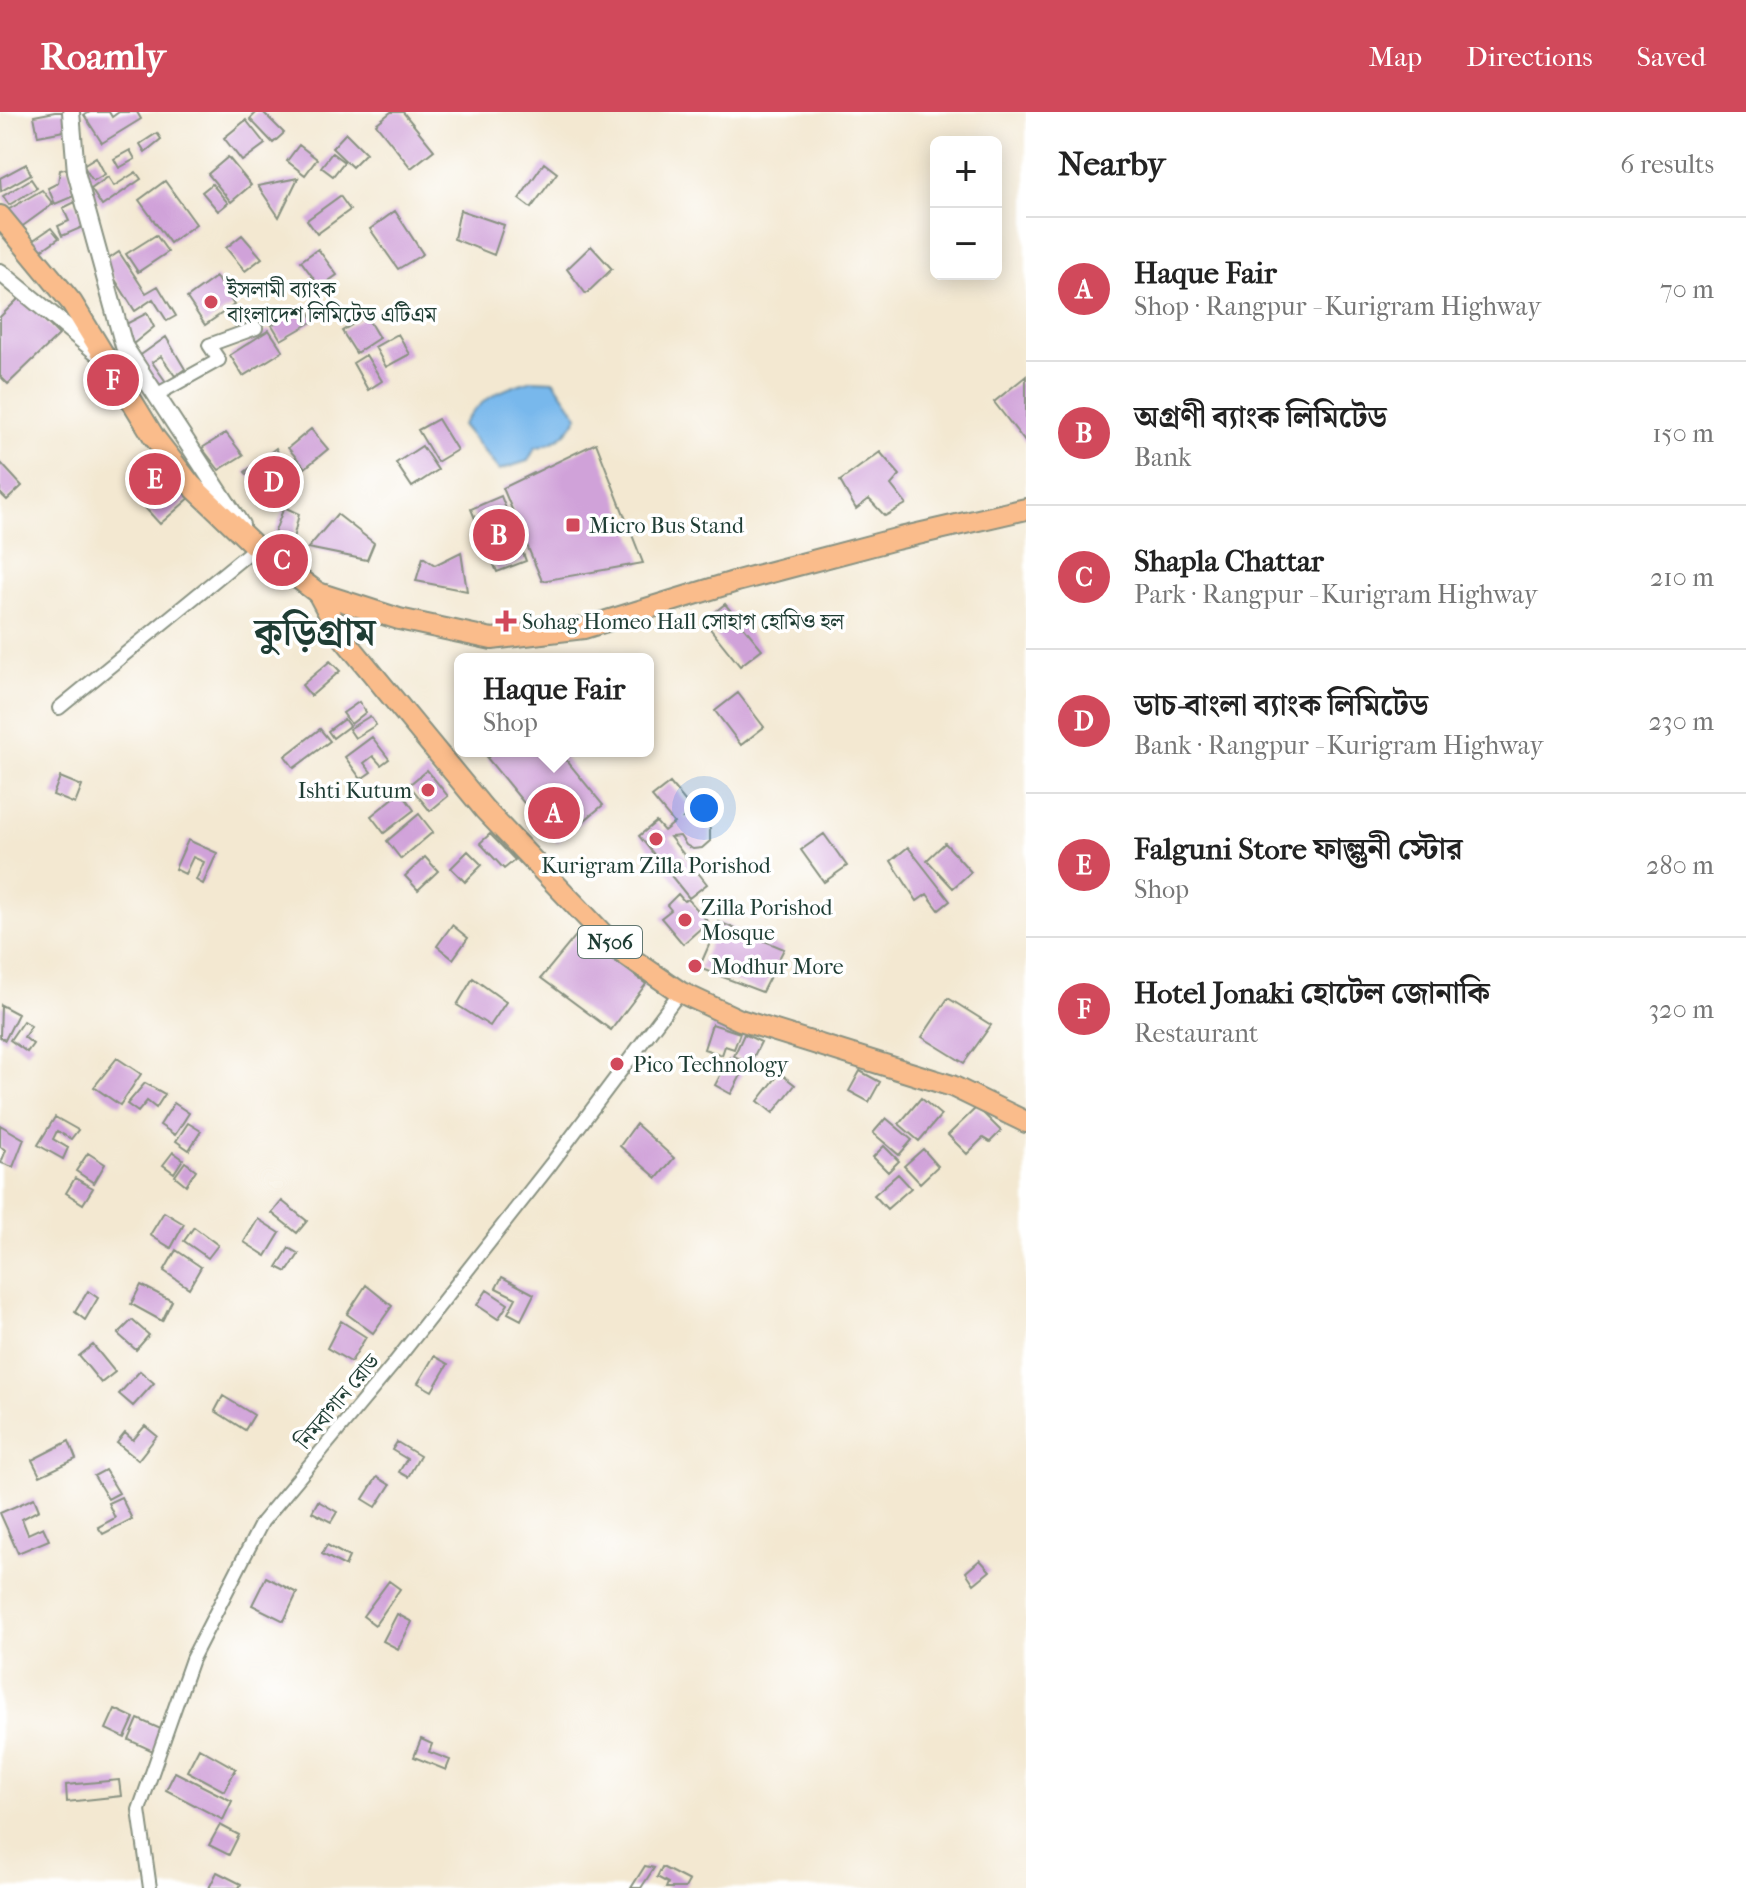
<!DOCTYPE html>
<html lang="en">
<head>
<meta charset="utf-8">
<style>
  :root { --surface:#fff; --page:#f6f6f6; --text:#222; --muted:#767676; --line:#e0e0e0; --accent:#d1495b }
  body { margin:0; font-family:"IM FELL French Canon","Noto Serif Bengali",serif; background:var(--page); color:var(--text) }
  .controls { position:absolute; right:24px; top:24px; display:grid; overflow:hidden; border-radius:12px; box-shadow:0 4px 20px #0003 }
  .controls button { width:72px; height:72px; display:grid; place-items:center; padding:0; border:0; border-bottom:2px solid var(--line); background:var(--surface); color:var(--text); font:40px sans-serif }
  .you { position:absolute; left:704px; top:696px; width:28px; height:28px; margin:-20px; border:6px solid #fff; border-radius:50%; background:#1a73e8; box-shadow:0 0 0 12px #1a73e833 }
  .badge { display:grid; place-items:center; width:52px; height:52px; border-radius:50%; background:var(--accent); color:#fff; font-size:26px; font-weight:700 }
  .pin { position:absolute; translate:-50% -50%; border:4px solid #fff; box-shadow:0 2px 8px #0006 }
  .popup { position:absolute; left:454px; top:541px; width:200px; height:104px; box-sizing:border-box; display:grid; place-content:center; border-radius:12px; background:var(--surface); filter:drop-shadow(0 2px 6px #0005); font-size:26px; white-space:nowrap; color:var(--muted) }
  .popup b { font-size:30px; color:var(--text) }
  .popup::after { content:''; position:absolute; left:50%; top:100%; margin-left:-16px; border:16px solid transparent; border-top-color:var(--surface) }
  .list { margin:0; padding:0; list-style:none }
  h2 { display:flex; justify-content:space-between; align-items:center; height:104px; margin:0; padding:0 32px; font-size:34px }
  h2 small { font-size:26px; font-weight:400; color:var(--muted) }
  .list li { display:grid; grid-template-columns:52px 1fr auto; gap:24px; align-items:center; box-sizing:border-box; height:144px; padding:0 32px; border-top:2px solid var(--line) }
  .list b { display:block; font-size:30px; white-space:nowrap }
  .list p { margin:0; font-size:26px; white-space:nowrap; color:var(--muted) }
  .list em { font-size:26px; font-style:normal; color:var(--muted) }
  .map { position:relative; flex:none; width:1026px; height:1776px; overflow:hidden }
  header { display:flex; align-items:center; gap:48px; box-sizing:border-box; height:112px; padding:0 40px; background:var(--accent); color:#fff }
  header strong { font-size:38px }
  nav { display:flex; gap:44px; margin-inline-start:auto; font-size:28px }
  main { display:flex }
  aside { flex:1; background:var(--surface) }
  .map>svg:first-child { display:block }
</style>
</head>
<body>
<header>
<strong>Roamly</strong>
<nav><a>Map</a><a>Directions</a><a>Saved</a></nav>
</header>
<main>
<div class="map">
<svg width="1026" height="1776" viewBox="0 0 1026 1776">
  <rect width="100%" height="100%" fill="#fff"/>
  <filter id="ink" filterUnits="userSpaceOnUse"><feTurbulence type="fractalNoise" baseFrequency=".0125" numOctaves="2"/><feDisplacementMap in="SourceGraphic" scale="16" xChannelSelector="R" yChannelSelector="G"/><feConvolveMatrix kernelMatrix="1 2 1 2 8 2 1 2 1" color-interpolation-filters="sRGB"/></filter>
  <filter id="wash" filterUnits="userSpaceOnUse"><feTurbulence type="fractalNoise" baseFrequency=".006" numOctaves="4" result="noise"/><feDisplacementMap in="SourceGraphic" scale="32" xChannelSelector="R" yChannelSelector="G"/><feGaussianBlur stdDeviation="1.8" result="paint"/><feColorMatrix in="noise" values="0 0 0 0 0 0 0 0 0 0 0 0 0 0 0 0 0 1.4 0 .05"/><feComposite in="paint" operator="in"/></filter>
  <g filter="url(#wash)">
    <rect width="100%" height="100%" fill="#f3e8d1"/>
    <path fill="#78b8ec" stroke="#4c7a90" stroke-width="2" d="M532,268L554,269L578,304C568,323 556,331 535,336L528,349L499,358L462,313C482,285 500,278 532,268Z"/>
    <g id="blocks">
      <path fill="#d0a2d9" d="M55,0H65L69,18L38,24L34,4Z
        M90,0H109L112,5L119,0H137L141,7L102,31L84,3Z
        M257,0H263L284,21L273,31L250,7Z
        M391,0H403L434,38L411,56L376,12Z
        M246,8L265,32L242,49L224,26Z
        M157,21L161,27L145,40L140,32Z
        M346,21L366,41L352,55L332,36Z
        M299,33L317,47L305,63L287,49Z
        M130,38L135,47L119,56L114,47Z
        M332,41L344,50L333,64L321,55Z
        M96,45L105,62L93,69L83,53Z
        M228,45L251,73L231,90L208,62Z
        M544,51L557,61L531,96L519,87Z
        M26,52L31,62L1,79L0,66Z
        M69,56L74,84L55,92L48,76L58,71L60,58Z
        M136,60L141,67L102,94L91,77L108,65L114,74Z
        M298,66L279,105L258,74Z
        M31,67L37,76L9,93L3,84Z
        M165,69L196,112L170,131L139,88Z
        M212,72L228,91L218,99L202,80Z
        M42,78L53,92L20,116L6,99Z
        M340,84L350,98L317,122L307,108Z
        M75,90L85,114L62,124L58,114L69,109L63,96Z
        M460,98L504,113L494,143L454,127Z
        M395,99L423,142L398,157L370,117Z
        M51,116L59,126L36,142L29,131Z
        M156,123L168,140L138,160L126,142Z
        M242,123L262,146L245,159L226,136Z
        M591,134L612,157L586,182L567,157Z
        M318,137L337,163L320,175L301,149Z
        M119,140L146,181L158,174L176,204L167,209L153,187L135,199L104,150Z
        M216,165L234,193L205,213L187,186Z
        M21,184L59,223L8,272L0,264V205Z
        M305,193L314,209L281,228L272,213Z
        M147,201L154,215L133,232L126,212Z
        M366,204L379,226L356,241L342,219Z
        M269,218L283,239L243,264L230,243Z
        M398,222L410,242L386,255L375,235Z
        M166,225L185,257L175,264L161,244L152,250L166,270L157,276L138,245Z
        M366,243L382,269L368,278L353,251Z
        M1026,264V331L994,290Z
        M438,307L457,338L437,350L418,318Z
        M311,317L328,337L305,356L288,336Z
        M226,321L243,343L219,358L202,336Z
        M596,331L643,451L542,469L503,376Z
        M422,334L438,358L412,375L396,351Z
        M276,336L288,362L300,378L278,397L245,360Z
        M880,340L900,363L891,373L906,392L885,404L869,387L856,397L840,369Z
        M0,350L22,374L7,388L0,381Z
        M170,359L192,384L160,412L138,388Z
        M501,384L526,449L497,460L471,397Z
        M284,395L299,402L291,435L274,422Z
        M337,402L374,431L367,448L308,436Z
        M461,440L467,479L416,469L423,445L435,453Z
        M725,492L762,537L740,554L704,509Z
        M330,549L340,559L311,584L302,573Z
        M738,581L764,615L741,633L715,599Z
        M359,590L366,600L351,612L343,601Z
        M370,604L376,613L355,626L349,617Z
        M344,607L349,614L333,626L328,619Z
        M320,617L330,629L294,656L285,644Z
        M372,625L389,647L381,653L373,644L364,651L371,660L361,667L345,645Z
        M496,639H559L603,693L557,731L487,646Z
        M427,658L448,684L430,699L409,673Z
        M60,665L82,674L75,692L53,683Z
        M670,671L691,696L683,706L693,705L704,709L710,717V729L702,736L693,737L686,733L680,724L670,725L707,772L689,786L639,724L656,710L664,719L674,711L652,685Z
        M401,680L414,698L384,721L371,704Z
        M419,702L433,720L401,747L387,729Z
        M490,722L515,748L504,757L480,731Z
        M824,722L847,754L824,770L801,738Z
        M188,728L217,741L203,772L196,768L204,750L193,745L185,762L175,757Z
        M945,731L971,760L953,776L927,748Z
        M908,735L950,789L939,798L927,782L917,789L891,749Z
        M468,739L482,753L465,770L451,756Z
        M425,745L438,759L418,778L405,764Z
        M678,782L684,789L688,787L708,810L683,832L661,806L671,798L667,793Z
        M719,810L784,837L762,880L699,856Z
        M452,813L468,826L453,847L437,834Z
        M578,821L646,872L611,918L541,866Z
        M473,866L506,890L490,914L457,893Z
        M948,886L991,913L964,951L922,925Z
        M1,893L18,902L5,928L0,925Z
        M23,909L31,914L24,925L33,932L27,940L10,928Z
        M712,912L740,921L734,937L725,934L722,943L704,937Z
        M744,922L761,930L750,952L734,944Z
        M730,945L746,954L731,982L715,973Z
        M117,946L141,962L120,993L94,975Z
        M860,959L880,970L869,990L849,979Z
        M780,961L795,973L773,1001L758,989Z
        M145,971L165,982L156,996L147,989L138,1000L127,992Z
        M921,986L941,1003L919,1029L899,1012Z
        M174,991L189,1001L175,1023L160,1013Z
        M977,995L1001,1019L990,1030L983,1026L967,1042L948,1023Z
        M55,1005L78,1018L71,1027L57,1019L53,1027L68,1036L63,1047L38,1033Z
        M886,1006L912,1028L899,1043L873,1021Z
        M188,1011L201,1019L189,1038L176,1029Z
        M636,1012L674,1046L657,1066L620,1034Z
        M0,1013L24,1027L13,1055L1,1051L6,1038L0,1035Z
        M884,1034L899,1049L888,1060L873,1045Z
        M923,1037L938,1054L920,1071L904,1054Z
        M173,1040L183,1047L174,1061L163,1053Z
        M88,1041L105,1052L94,1071L76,1059Z
        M185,1050L196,1058L186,1073L175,1064Z
        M898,1062L911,1076L887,1097L874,1083Z
        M75,1066L93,1076L83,1092L66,1081Z
        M282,1089L307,1109L297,1121L272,1101Z
        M164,1100L184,1112L171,1136L150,1123Z
        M258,1107L280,1121L266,1144L244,1130Z
        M194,1115L218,1133L208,1146L184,1129Z
        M289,1136L299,1142L287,1160L277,1155Z
        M176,1138L201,1155L189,1176L164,1159Z
        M502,1165L534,1182L521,1208L508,1201L516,1186L496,1176Z
        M141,1173L172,1189L162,1209L131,1192Z
        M366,1173L392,1194L373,1221L347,1202Z
        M487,1178L508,1192L498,1207L477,1193Z
        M88,1179L98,1186L85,1208L75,1200Z
        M132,1208L149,1223L136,1238L118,1222Z
        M341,1209L366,1225L351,1250L327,1236Z
        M93,1233L115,1260L101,1271L79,1244Z
        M434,1244L448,1252L432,1279L418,1271Z
        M140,1259L154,1271L133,1294L119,1282Z
        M223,1284L254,1303L245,1318L215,1299Z
        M145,1314L157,1324L138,1348L117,1331L125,1321L133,1328Z
        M69,1329L76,1347L40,1364L32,1348Z
        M397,1330L420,1344L408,1365L399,1360L407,1347L392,1338Z
        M105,1358L119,1381L108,1387L94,1364Z
        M377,1365L390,1373L376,1395L363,1387Z
        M121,1385L132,1407L103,1422L98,1415L115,1406L108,1391Z
        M34,1386L39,1398L22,1407L28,1422L43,1415L49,1428L18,1441L0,1401Z
        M318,1389L337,1400L331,1410L312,1400Z
        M327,1433L349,1445L345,1454L322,1442Z
        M980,1448L990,1459L974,1472L966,1460Z
        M266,1465L297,1481L284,1509L252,1493Z
        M389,1469L400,1477L375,1513L363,1504Z
        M397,1502L412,1510L398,1537L383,1529Z
        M115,1597L134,1606L125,1626L106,1617Z
        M138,1607L163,1618L153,1639L129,1628Z
        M421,1627L432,1632L429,1640L450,1648L446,1658L414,1645Z
        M199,1636L236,1657L224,1679L187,1659Z
        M175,1660L232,1689L223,1708L166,1678Z
        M119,1668L121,1684L67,1690L66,1673Z
        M220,1713L239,1723L229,1743L209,1733Z
        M645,1754L654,1756L641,1776H631Z
        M662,1755L689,1769L685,1776H666L668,1771L657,1765Z
        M217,1760L241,1772L239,1776H209Z"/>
    </g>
  </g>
  <g filter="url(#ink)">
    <use href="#blocks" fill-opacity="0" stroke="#899282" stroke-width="2"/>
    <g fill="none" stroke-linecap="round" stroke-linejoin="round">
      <g stroke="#899282" stroke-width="16">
        <path id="minor" d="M156,283L219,248L209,233L256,216
          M59,596L256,435
          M150,1776L139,1698L192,1547L262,1410L392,1254L551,1052L680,880"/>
      </g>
      <g stroke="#899282" stroke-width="20">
        <path id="tertiary" d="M71,0L76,60L124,234L241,413
          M0,160L98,241"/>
      </g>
      <g stroke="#899282" stroke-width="24">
        <path id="primary" d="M318,481L399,507L492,527L584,516L737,469L896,427L1026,397"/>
      </g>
      <g stroke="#899282" stroke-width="24">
        <path id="trunk" d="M0,104L72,191L154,325L191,373L256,435L318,481L340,522L484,697L617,837L680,880L740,908L952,974L1026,1010"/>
      </g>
      <use href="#minor" stroke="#fff" stroke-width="12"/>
      <use href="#tertiary" stroke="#fff" stroke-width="16"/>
      <use href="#primary" stroke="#fabc8b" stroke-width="20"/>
      <use href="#trunk" stroke="#fabc8b" stroke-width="20"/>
    </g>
  </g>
  <g fill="#d1495b" stroke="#fff" stroke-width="3">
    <circle cx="211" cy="190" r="8"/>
    <rect x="565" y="405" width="16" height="16" rx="4"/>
    <path d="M502 497h8v8h8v8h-8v8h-8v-8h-8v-8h8z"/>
    <circle cx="428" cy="678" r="8"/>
    <circle cx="656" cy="727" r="8"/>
    <circle cx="685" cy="808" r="8"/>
    <circle cx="695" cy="854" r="8"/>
    <circle cx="617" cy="952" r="8"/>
  </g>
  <g text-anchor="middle" stroke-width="7" stroke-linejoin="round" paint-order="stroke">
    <rect fill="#fff" stroke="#627771" stroke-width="2" x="578" y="814" width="64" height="32" rx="6"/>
    <g font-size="20" font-weight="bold" fill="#1f3d34">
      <text x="610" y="837">N506</text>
    </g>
    <g font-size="22" fill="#1f3d34" stroke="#fff" text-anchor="start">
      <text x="227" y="185">ইসলামী ব্যাংক<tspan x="227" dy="25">বাংলাদেশ লিমিটেড এটিএম</tspan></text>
      <text x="589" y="421">Micro Bus Stand</text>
      <text x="522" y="517">Sohag Homeo Hall সোহাগ হোমিও হল</text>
      <text x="412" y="686" text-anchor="end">Ishti Kutum</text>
      <text x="656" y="761" text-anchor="middle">Kurigram Zilla Porishod</text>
      <text x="701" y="803">Zilla Porishod<tspan x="701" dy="25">Mosque</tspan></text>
      <text x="711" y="862">Modhur More</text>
      <text x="633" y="960">Pico Technology</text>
    </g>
    <g font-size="22" fill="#1f3d34" stroke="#fff">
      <text transform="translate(337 1289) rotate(-50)" y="8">নিমবাগান রোড</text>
    </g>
    <g font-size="38" font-weight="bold" fill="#1f3d34" stroke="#fff">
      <text x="315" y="533">কুড়িগ্রাম</text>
    </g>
  </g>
</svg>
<div class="controls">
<button>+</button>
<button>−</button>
</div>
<div class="you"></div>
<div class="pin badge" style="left:554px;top:701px">A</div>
<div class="popup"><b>Haque Fair</b>Shop</div>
<div class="pin badge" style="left:499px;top:423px">B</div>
<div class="pin badge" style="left:282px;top:448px">C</div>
<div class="pin badge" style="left:274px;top:370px">D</div>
<div class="pin badge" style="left:155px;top:367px">E</div>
<div class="pin badge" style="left:113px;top:268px">F</div>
</div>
<aside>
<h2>Nearby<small>6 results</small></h2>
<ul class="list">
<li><span class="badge">A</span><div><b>Haque Fair</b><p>Shop · Rangpur - Kurigram Highway</p></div><em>70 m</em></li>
<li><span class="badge">B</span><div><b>অগ্রণী ব্যাংক লিমিটেড</b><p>Bank</p></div><em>150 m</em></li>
<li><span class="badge">C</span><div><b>Shapla Chattar</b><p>Park · Rangpur - Kurigram Highway</p></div><em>210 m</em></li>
<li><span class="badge">D</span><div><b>ডাচ-বাংলা ব্যাংক লিমিটেড</b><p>Bank · Rangpur - Kurigram Highway</p></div><em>230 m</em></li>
<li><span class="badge">E</span><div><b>Falguni Store ফাল্গুনী স্টোর</b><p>Shop</p></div><em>280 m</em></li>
<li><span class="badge">F</span><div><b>Hotel Jonaki হোটেল জোনাকি</b><p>Restaurant</p></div><em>320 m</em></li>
</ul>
</aside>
</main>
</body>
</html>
